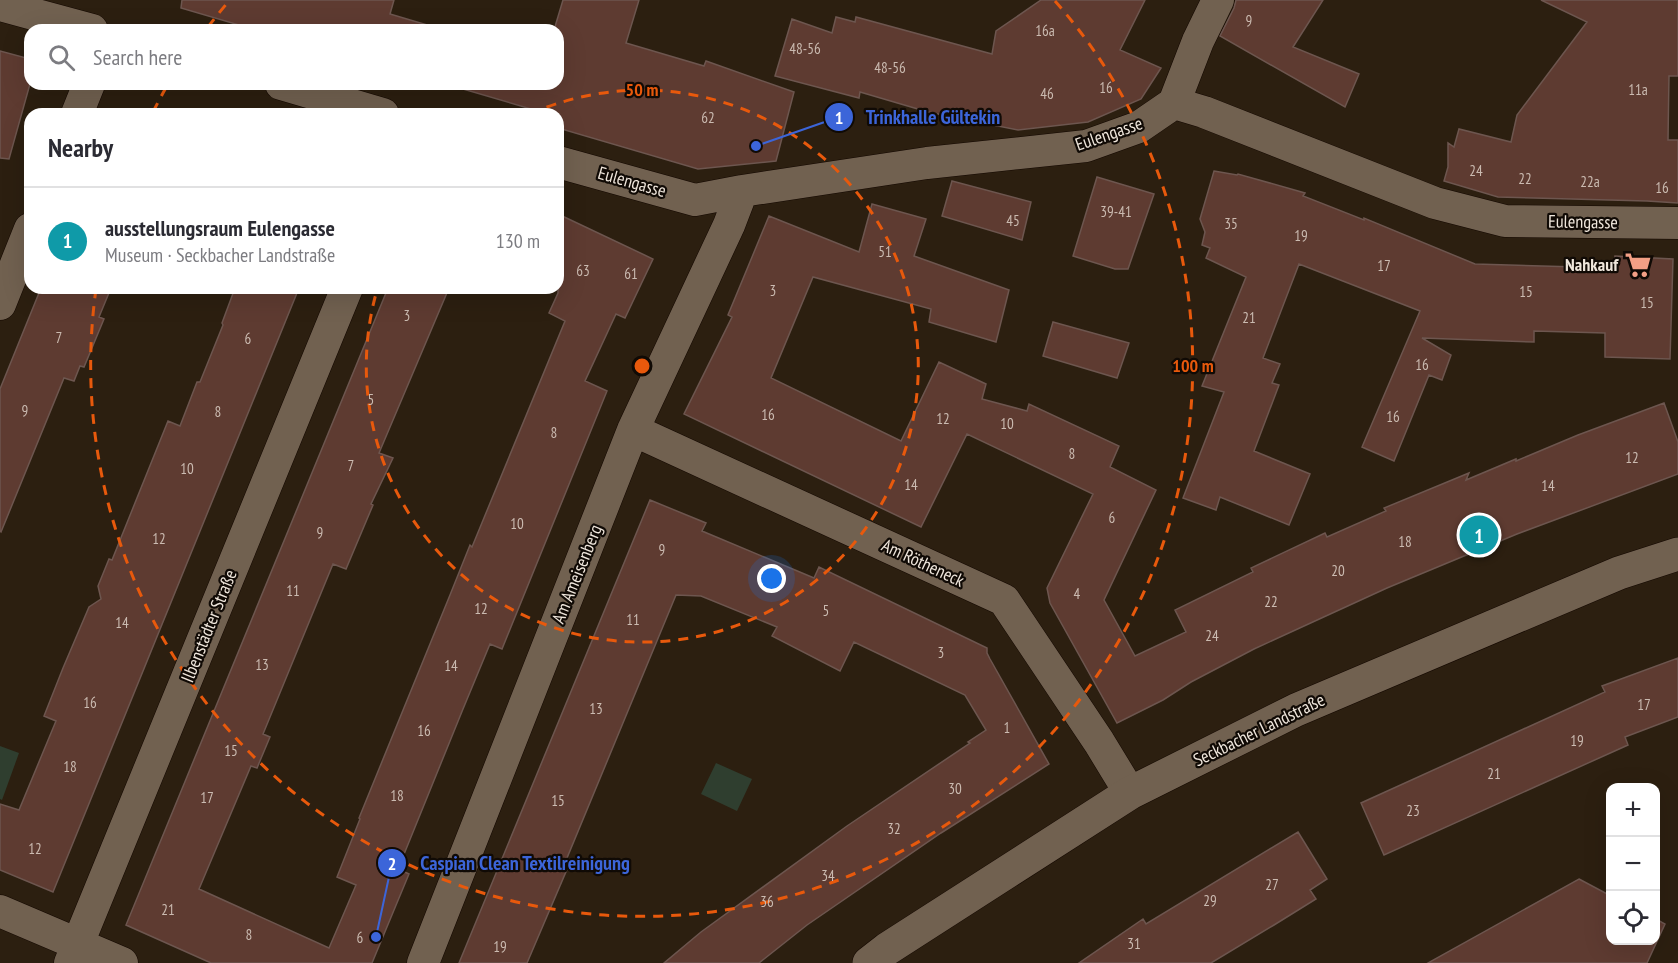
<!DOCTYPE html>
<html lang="en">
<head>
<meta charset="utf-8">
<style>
  :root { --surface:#fff; --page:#f2f2f3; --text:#2b2b33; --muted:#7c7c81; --line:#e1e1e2; --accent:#0f766e }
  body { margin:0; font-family:"PT Sans Narrow",sans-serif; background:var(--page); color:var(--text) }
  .controls { position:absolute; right:18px; bottom:18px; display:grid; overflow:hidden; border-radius:12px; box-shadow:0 6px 24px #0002 }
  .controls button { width:54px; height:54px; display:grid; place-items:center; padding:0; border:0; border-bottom:2px solid var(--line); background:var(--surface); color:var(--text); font:30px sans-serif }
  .you { position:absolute; left:772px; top:579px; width:21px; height:21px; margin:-15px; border:4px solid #fff; border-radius:50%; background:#1a73e8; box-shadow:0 0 0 9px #1a73e833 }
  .badge { display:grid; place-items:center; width:39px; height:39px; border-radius:50%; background:var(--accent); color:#fff; font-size:20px; font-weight:700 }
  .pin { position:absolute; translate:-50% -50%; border:3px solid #fff; box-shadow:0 2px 6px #0006 }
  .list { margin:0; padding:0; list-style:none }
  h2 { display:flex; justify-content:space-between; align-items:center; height:78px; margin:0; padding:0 24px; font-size:26px }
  h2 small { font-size:20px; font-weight:400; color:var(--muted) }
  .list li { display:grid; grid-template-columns:39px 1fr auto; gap:18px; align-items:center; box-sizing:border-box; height:108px; padding:0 24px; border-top:2px solid var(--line) }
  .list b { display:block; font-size:22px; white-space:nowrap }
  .list p { margin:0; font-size:20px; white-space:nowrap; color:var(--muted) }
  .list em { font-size:20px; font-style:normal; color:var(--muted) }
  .icon { flex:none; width:33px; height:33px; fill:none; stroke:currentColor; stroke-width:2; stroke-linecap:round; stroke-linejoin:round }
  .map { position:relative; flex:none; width:1678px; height:963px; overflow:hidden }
  .search { position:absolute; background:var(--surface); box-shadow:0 6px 24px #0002; left:24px; top:24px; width:540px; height:66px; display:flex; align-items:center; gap:15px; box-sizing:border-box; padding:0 21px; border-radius:18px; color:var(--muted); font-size:22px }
  .panel { position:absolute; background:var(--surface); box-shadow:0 6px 24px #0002; left:24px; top:108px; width:540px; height:186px; border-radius:18px }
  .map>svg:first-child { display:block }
</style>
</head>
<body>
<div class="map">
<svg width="1678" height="963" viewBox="0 0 1678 963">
  <rect width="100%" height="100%" fill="#2c1f10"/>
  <path fill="#2f3e2f" d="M0,746L19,753L2,800L0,799Z
    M716,763L752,779L737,811L701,794Z"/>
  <path fill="#5e3b31" stroke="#6d564f" stroke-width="1.5" d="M182,0H394L390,14L444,30H256L181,8Z
    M563,0H639L626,43L704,66L706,61L794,92L776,161L698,169L558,128V114H530L531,109L446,84H558V30H554Z
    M1041,0H1145L1120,50L1161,68L1141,99L1088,122L1018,130L928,112L860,92L859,98L775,76L792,19L832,33L836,17L855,22L856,17L992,54L996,31Z
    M1236,0H1323L1293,47L1359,74L1345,107L1220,36L1234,8Z
    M1541,0H1678V76H1669L1668,140H1678V203L1647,201L1498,197L1444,181L1448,167V143L1454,147L1459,129L1511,142L1517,115L1587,22Z
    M0,51L30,59V84L9,159L0,158Z
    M1214,171L1237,175L1238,174L1305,193L1303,196L1364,220V218L1475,264L1614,268L1615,256L1673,259L1670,359L1605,357V333L1534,331V342L1422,338L1451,355L1442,380L1429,375L1394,461L1362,447L1420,311L1299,264L1263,358L1280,364L1272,383L1279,385L1254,451L1310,474L1289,525L1220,497L1216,510L1183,498L1224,392L1202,386L1246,277L1206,258L1210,248L1202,245L1205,232L1200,219Z
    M1097,177L1154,194L1128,269H1115L1073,256Z
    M952,181L1031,202L1022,240L942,216Z
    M872,204L926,219L914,256L1009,290L996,342L929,322L931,309L813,277L771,378L901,441L939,362L986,384L982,399L1027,411L1029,404L1119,446L1110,467L1156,490L1104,600L1135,656L1186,632L1175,610L1253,572L1251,568L1325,533L1327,537L1386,511L1384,508L1469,473L1466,480L1516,459V461L1578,435L1664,403L1678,442V474L1517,534L1387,588L1254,649L1191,682L1163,700L1117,723L1050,603L1047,588L1093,494L967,434L921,527L684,414L732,317L728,315L769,216L859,252Z
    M558,214L653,259L625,318L616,314L585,381L607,391L502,649L490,644L463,709L398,869L409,874L372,963H211L126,925L388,288H449L379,453L393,458L371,504L373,505L346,569L333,564L263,734L270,737L257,768L251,766L199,889L329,948L356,885L337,877L360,819L359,818L450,595L470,545L472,547L565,321L549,313L558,293Z
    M41,288H111L99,317L104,319L84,367L80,366L74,381L64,378L1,532L0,531V389Z
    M235,288H299L53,892L0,870V804L19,810L56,721L44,716L63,668L89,607L101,599L98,586L109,559L112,560L168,421L180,426L197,382H200L223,325L222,323Z
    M1053,322L1129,343L1117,378L1043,356Z
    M650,500L706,523L702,531L814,578L819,567L987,648V653L990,659L1049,764L941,833L807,925L759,963H664L701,932L847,826L970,743L968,742L986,730L965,695L854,642L840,671L772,636L777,627L701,596L676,595L567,858L571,860L527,963H459Z
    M1678,658V717L1625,737L1628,745L1384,855L1361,803L1605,692L1602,686Z
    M1298,832L1327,879L1310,890L1316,899L1274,925L1211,963H1079L1143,919L1146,924Z
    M1579,879L1611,896V940H1656V919L1665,924L1647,963H1428Z"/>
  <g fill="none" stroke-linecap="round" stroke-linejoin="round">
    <g stroke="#140800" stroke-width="33">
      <path id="minor" d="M0,5L92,30
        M281,84L383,114
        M1174,103L1204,112L1435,203L1505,221L1678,223
        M1174,103L1198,41L1218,0
        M77,114L89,84
        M558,162L695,200L742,191L927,163L1086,146L1139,127L1174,103
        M0,304L30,229
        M633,430L1004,600L1099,742L1130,793
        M0,911L122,963
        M70,963L347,288
        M423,963L633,430L729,225L742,191"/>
    </g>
    <g stroke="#140800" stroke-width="34">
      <path id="secondary" d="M869,963L887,949L1130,793L1296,710L1619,573L1678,554"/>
    </g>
    <use href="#minor" stroke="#716150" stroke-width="32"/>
    <use href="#secondary" stroke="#716150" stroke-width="33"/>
  </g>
  <g fill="none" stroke="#e8590c" stroke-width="3" stroke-dasharray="10 8">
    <path d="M530 114A276 276 0 1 1 377 290"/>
    <path d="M153 112A551 551 0 0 1 167 86M208 27A551 551 0 0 1 229 1M1055 1A551 551 0 1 1 96 289"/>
  </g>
  <defs>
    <g id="supermarket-bare" transform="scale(2.07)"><path d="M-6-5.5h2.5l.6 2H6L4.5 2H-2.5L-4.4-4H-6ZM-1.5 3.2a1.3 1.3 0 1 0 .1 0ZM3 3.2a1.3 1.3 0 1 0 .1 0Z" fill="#f39f85" stroke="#100a05" stroke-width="2.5" paint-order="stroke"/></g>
  </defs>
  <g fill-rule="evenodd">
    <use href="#supermarket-bare" x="1638" y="265"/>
  </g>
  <g text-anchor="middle" stroke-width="4.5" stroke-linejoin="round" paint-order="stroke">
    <g font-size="15" fill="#cbbbb1">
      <text x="1249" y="26">9</text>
      <text x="1045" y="36">16a</text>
      <text x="805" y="54">48-56</text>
      <text x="890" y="73">48-56</text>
      <text x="1106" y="93">16</text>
      <text x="1638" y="95">11a</text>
      <text x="1047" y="99">46</text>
      <text x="708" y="123">62</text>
      <text x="1476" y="176">24</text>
      <text x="1525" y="184">22</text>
      <text x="1590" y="187">22a</text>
      <text x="1662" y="193">16</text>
      <text x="1116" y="217">39-41</text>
      <text x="1013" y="226">45</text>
      <text x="1231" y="229">35</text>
      <text x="1301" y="241">19</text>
      <text x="885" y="257">51</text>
      <text x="1384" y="271">17</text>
      <text x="583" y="276">63</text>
      <text x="631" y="279">61</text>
      <text x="773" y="296">3</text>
      <text x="1526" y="297">15</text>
      <text x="1647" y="308">15</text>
      <text x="407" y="321">3</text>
      <text x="1249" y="323">21</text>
      <text x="59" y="343">7</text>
      <text x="248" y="344">6</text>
      <text x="1422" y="370">16</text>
      <text x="371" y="405">5</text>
      <text x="25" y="416">9</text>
      <text x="218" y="417">8</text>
      <text x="768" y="420">16</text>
      <text x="1393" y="422">16</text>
      <text x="943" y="424">12</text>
      <text x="1007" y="429">10</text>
      <text x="554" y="438">8</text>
      <text x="1072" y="459">8</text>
      <text x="1632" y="463">12</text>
      <text x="351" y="471">7</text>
      <text x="187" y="474">10</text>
      <text x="911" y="490">14</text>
      <text x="1548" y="491">14</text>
      <text x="1112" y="523">6</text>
      <text x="517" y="529">10</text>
      <text x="320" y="538">9</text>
      <text x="159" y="544">12</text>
      <text x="1405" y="547">18</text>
      <text x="662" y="555">9</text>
      <text x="1338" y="576">20</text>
      <text x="293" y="596">11</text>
      <text x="1077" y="599">4</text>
      <text x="1271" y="607">22</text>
      <text x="481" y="614">12</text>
      <text x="826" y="616">5</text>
      <text x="633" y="625">11</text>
      <text x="122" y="628">14</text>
      <text x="1212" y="641">24</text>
      <text x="941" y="658">3</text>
      <text x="262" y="670">13</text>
      <text x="451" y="671">14</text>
      <text x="90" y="708">16</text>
      <text x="1644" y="710">17</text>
      <text x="596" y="714">13</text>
      <text x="1007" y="733">1</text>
      <text x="424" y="736">16</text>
      <text x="1577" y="746">19</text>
      <text x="231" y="756">15</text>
      <text x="70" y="772">18</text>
      <text x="1494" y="779">21</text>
      <text x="955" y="794">30</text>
      <text x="397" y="801">18</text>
      <text x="207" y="803">17</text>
      <text x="558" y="806">15</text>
      <text x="1413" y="816">23</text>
      <text x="894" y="834">32</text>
      <text x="35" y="854">12</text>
      <text x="828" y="881">34</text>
      <text x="1272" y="890">27</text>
      <text x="1210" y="906">29</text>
      <text x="767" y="907">36</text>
      <text x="168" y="915">21</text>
      <text x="249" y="940">8</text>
      <text x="360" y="943">6</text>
      <text x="1134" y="949">31</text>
      <text x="500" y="952">19</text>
    </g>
    <g font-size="18" fill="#efe6dc" stroke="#100a05">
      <text transform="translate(1109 134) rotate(-19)" y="6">Eulengasse</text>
      <text transform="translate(632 182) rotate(16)" y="6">Eulengasse</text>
      <text transform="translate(1583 222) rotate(1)" y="6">Eulengasse</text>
      <text transform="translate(923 563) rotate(25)" y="6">Am Rötheneck</text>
      <text transform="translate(577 574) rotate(-68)" y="6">Am Ameisenberg</text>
      <text transform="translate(209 626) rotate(-68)" y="6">Ilbenstädter Straße</text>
      <text transform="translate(1259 730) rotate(-26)" y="6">Seckbacher Landstraße</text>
    </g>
    <g font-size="18" font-weight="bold" fill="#efe6dc" stroke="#100a05" text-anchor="end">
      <text x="1618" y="271">Nahkauf</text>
    </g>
  </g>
  <circle cx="642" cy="366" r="9" fill="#e8590c" stroke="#100a05" stroke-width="3"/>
  <g font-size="18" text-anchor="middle" font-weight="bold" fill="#e8590c" stroke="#100a05" stroke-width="4.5" stroke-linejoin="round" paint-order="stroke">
    <text x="642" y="96">50 m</text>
    <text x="1193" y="372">100 m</text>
  </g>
  <path fill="none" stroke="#3c65d9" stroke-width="2" d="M756 146L839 117M376 937L392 863"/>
  <g fill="#3c65d9" stroke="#100a05" stroke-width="2">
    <circle cx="756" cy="146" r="6"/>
    <circle cx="376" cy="937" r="6"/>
    <circle cx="839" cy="117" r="15"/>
    <circle cx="392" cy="863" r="15"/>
  </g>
  <g font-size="18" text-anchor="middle" font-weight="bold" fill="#fff">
    <text x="839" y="124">1</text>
    <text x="392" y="870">2</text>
  </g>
  <g font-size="20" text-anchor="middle" font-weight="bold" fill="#3c65d9" stroke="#100a05" stroke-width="4.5" stroke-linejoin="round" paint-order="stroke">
    <text x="933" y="124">Trinkhalle Gültekin</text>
    <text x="525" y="870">Caspian Clean Textilreinigung</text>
  </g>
</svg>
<div class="controls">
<button>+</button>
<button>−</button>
<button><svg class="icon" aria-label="locate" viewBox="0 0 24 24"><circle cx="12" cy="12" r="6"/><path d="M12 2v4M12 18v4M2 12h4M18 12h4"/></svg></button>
</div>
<div class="you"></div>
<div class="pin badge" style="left:1479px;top:535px;background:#0f9aa8">1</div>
<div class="search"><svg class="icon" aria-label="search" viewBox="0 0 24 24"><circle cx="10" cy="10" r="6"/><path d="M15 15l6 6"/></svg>Search here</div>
<section class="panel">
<h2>Nearby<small></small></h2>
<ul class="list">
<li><span class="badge" style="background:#0f9aa8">1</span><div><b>ausstellungsraum Eulengasse</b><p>Museum · Seckbacher Landstraße</p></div><em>130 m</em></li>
</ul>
</section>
</div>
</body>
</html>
